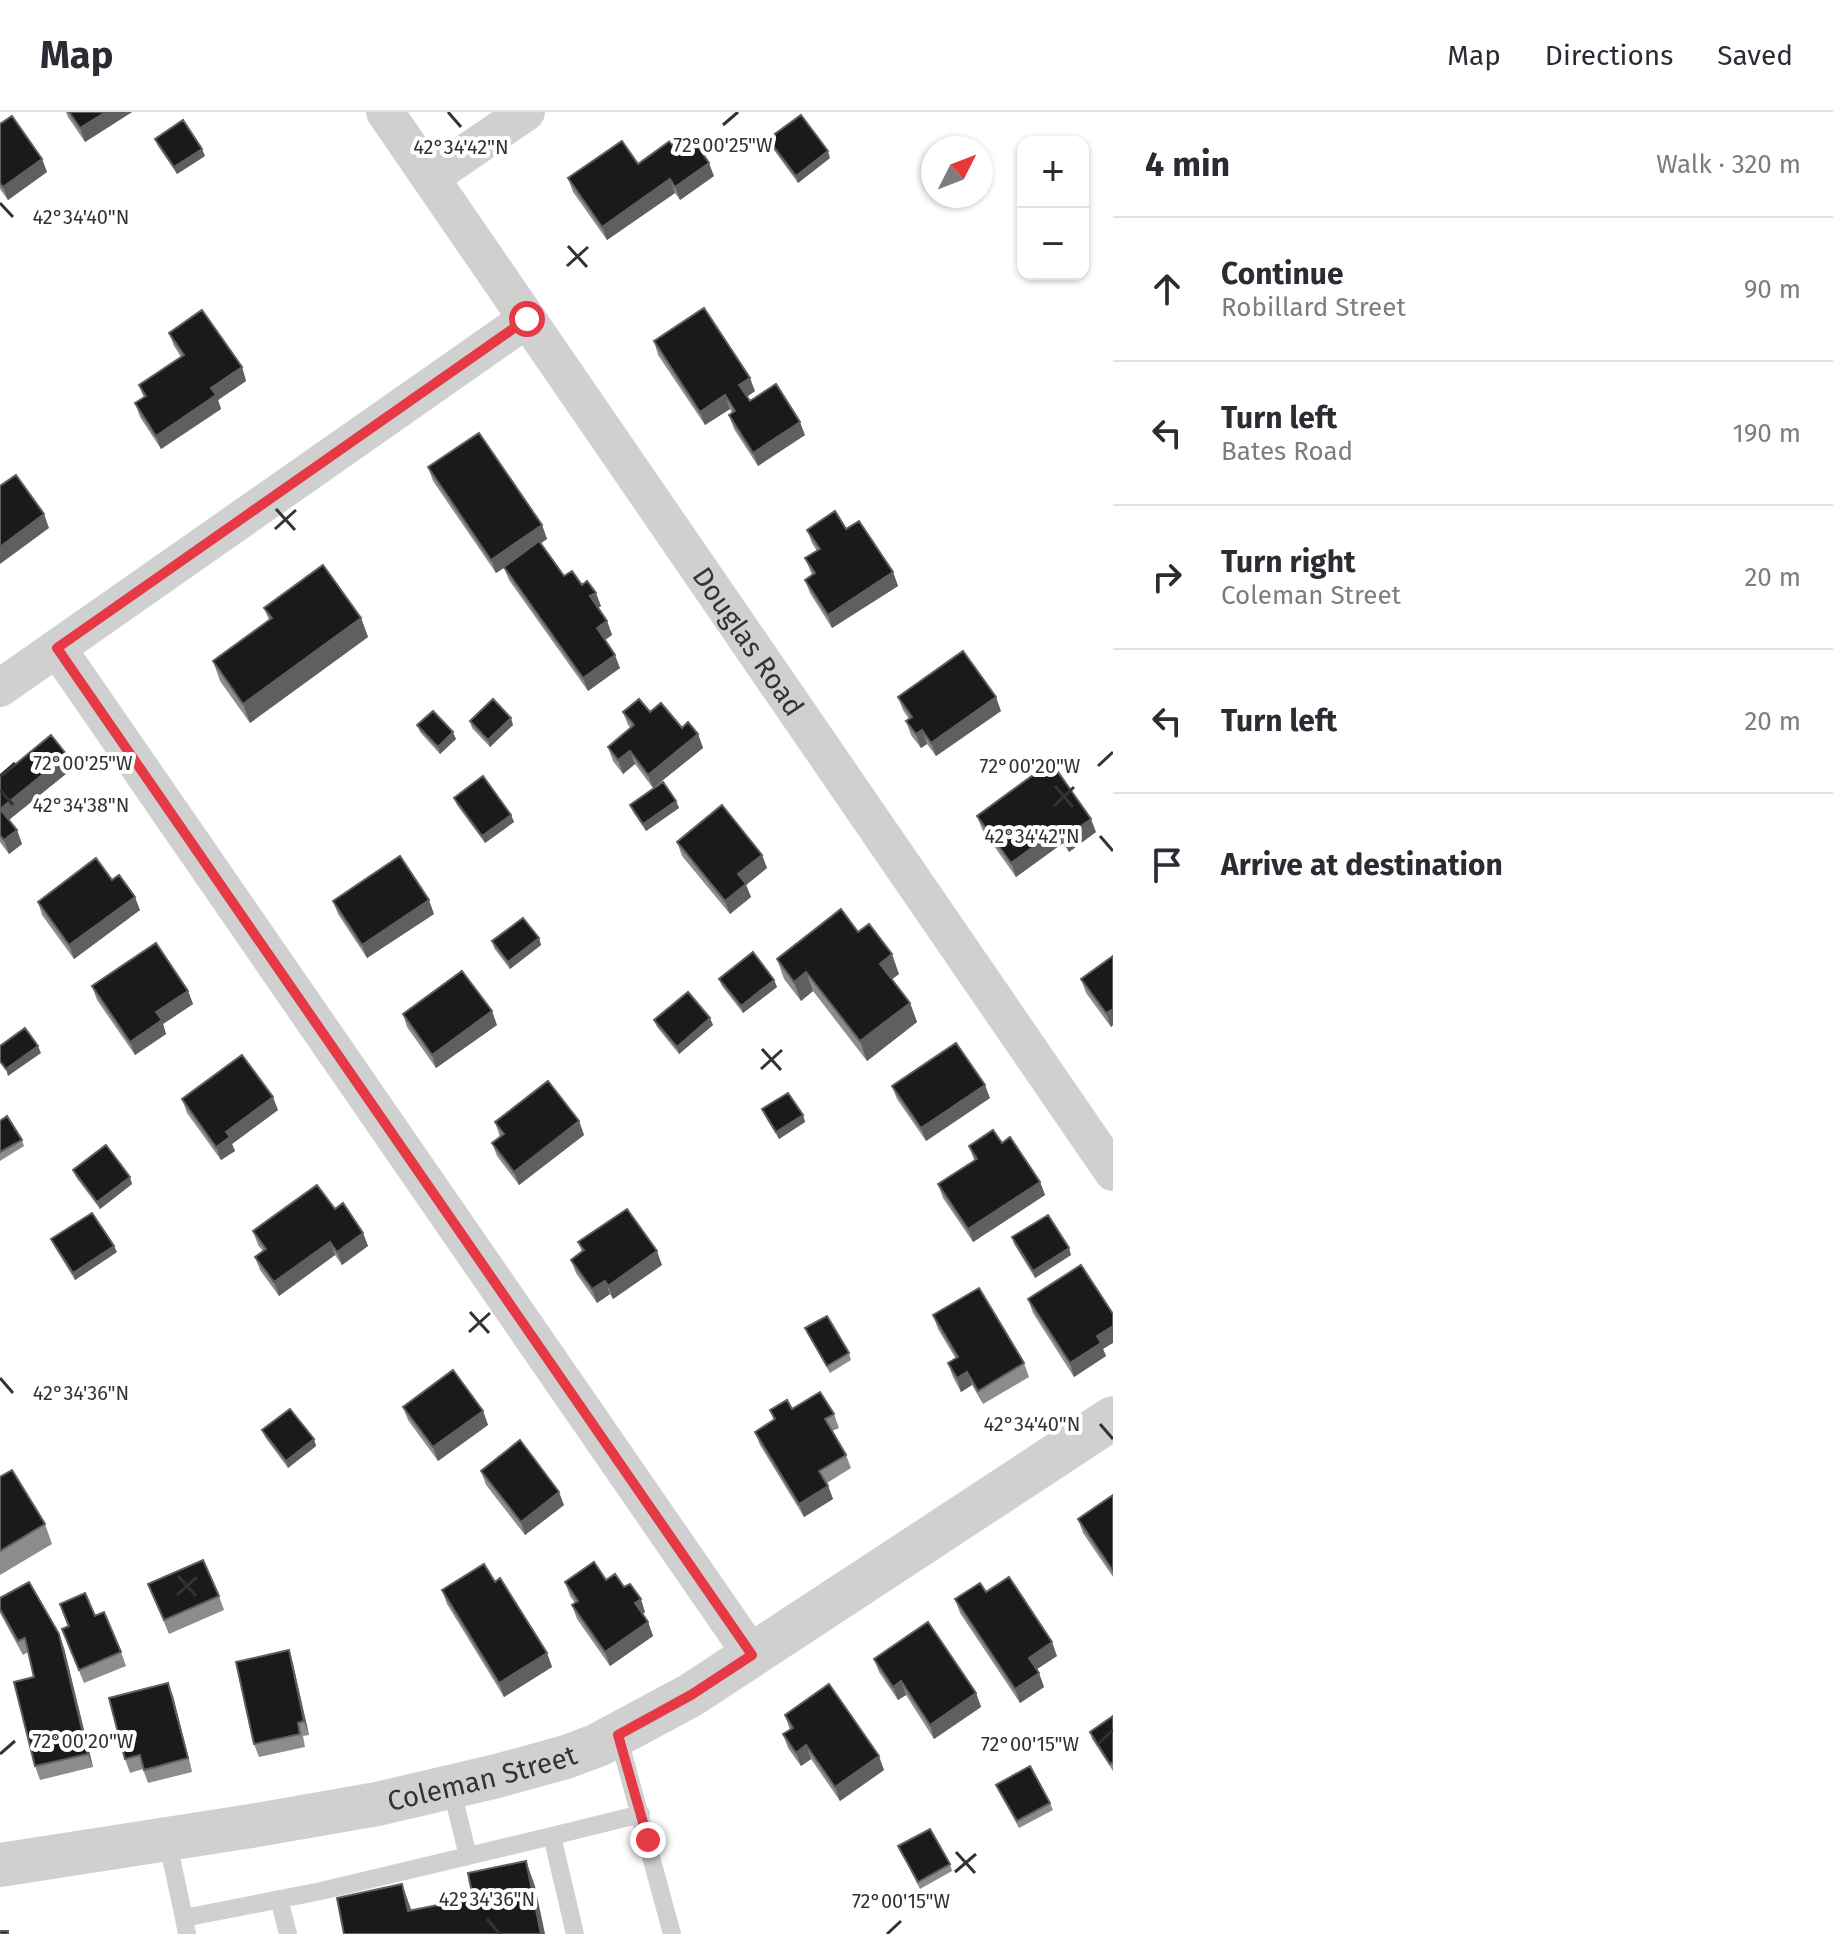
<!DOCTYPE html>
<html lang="en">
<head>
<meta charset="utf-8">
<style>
  :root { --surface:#fff; --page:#f2f2f3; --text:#2b2b33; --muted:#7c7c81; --line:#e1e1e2 }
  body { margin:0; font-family:"Fira Sans",sans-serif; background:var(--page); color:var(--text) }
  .controls { position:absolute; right:24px; top:24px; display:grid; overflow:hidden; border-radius:16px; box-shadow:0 2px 6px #0004 }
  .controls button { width:72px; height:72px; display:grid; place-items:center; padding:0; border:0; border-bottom:2px solid var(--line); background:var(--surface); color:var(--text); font:40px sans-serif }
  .compass { position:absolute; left:921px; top:24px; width:72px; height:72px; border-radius:50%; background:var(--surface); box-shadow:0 2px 6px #0004; rotate:48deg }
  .stop { position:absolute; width:24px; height:24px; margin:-18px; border:6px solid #e63946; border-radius:50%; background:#fff }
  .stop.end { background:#e63946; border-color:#fff; box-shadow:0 2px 8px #0008 }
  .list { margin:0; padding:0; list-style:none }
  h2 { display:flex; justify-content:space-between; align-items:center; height:104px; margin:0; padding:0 32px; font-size:34px }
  h2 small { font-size:26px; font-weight:400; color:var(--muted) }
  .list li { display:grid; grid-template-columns:52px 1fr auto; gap:24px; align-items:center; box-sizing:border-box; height:144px; padding:0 32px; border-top:2px solid var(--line) }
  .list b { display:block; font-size:30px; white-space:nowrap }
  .list p { margin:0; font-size:26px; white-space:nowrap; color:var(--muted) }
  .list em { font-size:26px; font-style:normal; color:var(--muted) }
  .icon { flex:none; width:44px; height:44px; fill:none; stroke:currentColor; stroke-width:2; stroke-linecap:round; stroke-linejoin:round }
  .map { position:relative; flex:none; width:1113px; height:1822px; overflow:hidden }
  header { display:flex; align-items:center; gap:48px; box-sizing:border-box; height:112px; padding:0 40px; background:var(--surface); border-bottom:2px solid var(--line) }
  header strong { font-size:38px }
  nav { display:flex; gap:44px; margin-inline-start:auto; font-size:28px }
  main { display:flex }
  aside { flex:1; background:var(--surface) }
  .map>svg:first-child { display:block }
</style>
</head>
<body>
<header>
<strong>Map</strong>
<nav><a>Map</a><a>Directions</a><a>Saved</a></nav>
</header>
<main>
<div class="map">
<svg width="1113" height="1822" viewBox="0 0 1113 1822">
  <rect width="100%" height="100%" fill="#fff"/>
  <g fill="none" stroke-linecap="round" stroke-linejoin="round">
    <path stroke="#d0d0d0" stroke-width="18" d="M618,1623L672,1822
      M451,1675L468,1744
      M167,1727L184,1806
      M279,1787L288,1822
      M187,1822L184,1806L321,1779L552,1724
      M575,1822L552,1724L641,1702"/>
    <g stroke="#d0d0d0" stroke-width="38">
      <path id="s1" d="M385,0L1113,1060"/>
      <path d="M431,65L526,0"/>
      <path d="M57,536L752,1543"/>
      <path d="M0,576L527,207"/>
    </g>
    <path stroke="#d0d0d0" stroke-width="44" id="s2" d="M0,1753L251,1714L377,1692L497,1664L566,1645L598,1633L691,1583L1113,1306"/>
  </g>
  <path fill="#8c8c8c" d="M66,0H132L85,30L68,5Z
    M0,12L42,47L47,60L8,88L0,77Z
    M155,27L205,44L177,62L158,34Z
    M768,27L830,46L798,71L771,34Z
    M678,42L714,64L680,88L675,81L607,128L573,80L568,66Z
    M169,221L242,255L246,269L218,288L221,297L161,337L140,305L135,291L144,286L139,273L181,245L174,234Z
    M654,229L755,279L746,285L750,289L805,323L758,354L734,317L729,303L732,301L730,297L705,313L658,243Z
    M428,355L542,413L547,427L541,431L564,464L582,473L601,494L598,496L607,509L612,523L605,528L620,556L588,579L509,468L504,456L496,461L433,369Z
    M846,417L893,460L898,474L832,516L810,481L805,468L812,463L805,446L817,439L812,431L807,418Z
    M264,496L361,506L368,525L250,611L220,569L213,549L269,508Z
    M898,585L1001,599L936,644L927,632L921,636L911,623L906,609L909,607L903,598Z
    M623,600H650L682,616L698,622L703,636L653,676L635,652L623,662L613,649L608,635L631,616L628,613Z
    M470,609L513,613L490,635L472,616Z
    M417,613L456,627L440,642L420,620Z
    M72,657L9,708L17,718L22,732L9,742L0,730V665Z
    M454,686L511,703L514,710L485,731L457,693Z
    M676,689L679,696L646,719L633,700L630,693Z
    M977,704L1096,720L1069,740L1063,731L1016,765L982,717Z
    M677,730L762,743L767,756L746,773L751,785L730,802L682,744Z
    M112,768L140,798L74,847L42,803L38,790Z
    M333,789L434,802L367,846L338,802Z
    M858,820L899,862L892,867L910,891L917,910L867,949L813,879L801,889L784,867L777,847Z
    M539,826L541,833L510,857L494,836L492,829Z
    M1113,844V913L1111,915L1086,881L1081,867Z
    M719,867L774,868L777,875L743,901L722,874Z
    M92,874L188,879L193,892L163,912L166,922L135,943L97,888Z
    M403,902L497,913L436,956L407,915Z
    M654,908L713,913L679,942L657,915Z
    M892,974L990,986L926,1029L897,987Z
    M182,987L278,998L232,1032L235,1039L221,1048L187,1001Z
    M762,997L803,1003L805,1010L779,1027L765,1004Z
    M0,1009L22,1028L24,1034L0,1049Z
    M579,1009L584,1023L519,1073L497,1044L492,1031L500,1025L495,1010Z
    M1002,1031L1040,1070L1045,1083L973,1130L943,1086L938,1072L974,1048L969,1034Z
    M73,1058L132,1072L100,1097L76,1065Z
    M335,1097L363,1121L368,1134L342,1153L335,1143L279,1184L260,1158L255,1145L263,1139L258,1133L253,1119Z
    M1012,1125L1071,1143L1035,1166L1014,1132Z
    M51,1127L117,1140L75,1168L54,1134Z
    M578,1130L662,1153L613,1187L610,1182L597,1191L576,1161L571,1148L582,1140Z
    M1028,1187L1103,1237L1106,1244L1074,1265L1033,1201Z
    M933,1203L1024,1251L1029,1265L983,1292L972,1273L961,1280L953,1265L948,1251L956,1247L938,1217Z
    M805,1216L849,1241L851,1248L830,1261L808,1223Z
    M403,1295L483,1299L488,1313L438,1349L408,1308Z
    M792,1297L834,1302L839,1316L832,1319L846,1343L851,1356L827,1371L833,1387L804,1405L760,1333L755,1320L774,1308L770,1298Z
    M262,1318L314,1327L316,1334L288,1356L265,1325Z
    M481,1359L564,1393L525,1423L486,1373Z
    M0,1365L45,1412L52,1432L0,1463Z
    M1113,1383V1465L1083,1421L1078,1407Z
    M606,1468L624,1475L645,1500L643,1502L648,1510L653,1524L610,1554L577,1507L572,1493L575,1491L570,1484L565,1470Z
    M495,1470L547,1541L552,1555L504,1585L447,1492L442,1478Z
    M148,1472L219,1484L224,1498L169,1522Z
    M986,1480L1057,1544L1037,1557L1044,1575L1020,1591L960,1501L955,1487Z
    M0,1486L64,1536L93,1655L40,1668L35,1654L34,1565L28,1540L23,1543L0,1501Z
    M60,1492L95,1504L121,1540L126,1554L84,1571L62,1517L68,1515Z
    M874,1547L976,1581L981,1595L934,1627L906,1583L898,1588L879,1560Z
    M293,1552L309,1623L303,1624L305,1635L259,1645L254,1632Z
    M173,1584L192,1660L148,1671L143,1657L130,1661L125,1647Z
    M785,1603L884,1658L840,1689L811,1647L801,1654L788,1636L783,1622L790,1618Z
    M1113,1604V1659L1092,1627L1090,1620Z
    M996,1673L1050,1691L1053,1698L1019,1716L999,1680Z
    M898,1734L950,1752L952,1759L920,1777Z"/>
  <path fill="#5f5f5f" d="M106,0H132L85,30L80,16Z
    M202,37L205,44L177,62L174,55Z
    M828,39L830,46L798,71L796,64Z
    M42,47L47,60L8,88L3,75Z
    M709,51L714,64L680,88L675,75Z
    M670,67L675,81L607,128L602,115Z
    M242,255L246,269L218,288L221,297L161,337L156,324L211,276Z
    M750,266L755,279L744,287L739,273Z
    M725,283L730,297L705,313L700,300Z
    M800,310L805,323L758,354L753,341Z
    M44,402L49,416L0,452V435Z
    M542,413L547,427L496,461L491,448Z
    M893,460L898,474L832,516L828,503Z
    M596,481L601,494L595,498L590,484Z
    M361,506L368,525L250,611L243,592Z
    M607,509L612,523L602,530L597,516Z
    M615,543L620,556L588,579L583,566Z
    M996,585L1001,599L936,644L931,631Z
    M511,606L513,613L490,635L488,628Z
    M922,618L927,632L921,636L916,622Z
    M453,620L456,627L440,642L438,635Z
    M698,622L703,636L653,676L648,663Z
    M630,639L635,652L623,662L618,648Z
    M67,643L72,657L5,711L0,697Z
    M676,689L679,696L646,719L643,712Z
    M511,703L514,710L485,731L482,724Z
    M1091,707L1096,720L1069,740L1064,726Z
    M1058,717L1063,731L1016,765L1011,751Z
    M17,718L22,732L9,742L4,728Z
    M762,743L767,756L746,773L751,785L730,802L725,789L738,762Z
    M135,785L140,798L74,847L69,833Z
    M429,788L434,802L367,846L362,833Z
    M539,826L541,833L510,857L508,850Z
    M892,842L899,862L887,871L880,852Z
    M806,860L813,879L801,889L794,870Z
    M774,868L777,875L743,901L741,894Z
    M188,879L193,892L163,912L166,922L135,943L130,930L156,900Z
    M910,891L917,910L867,949L860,929Z
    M1113,897V913L1111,915L1106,901Z
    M492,899L497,913L436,956L432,943Z
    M710,906L713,913L679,942L677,935Z
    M38,934L41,941L8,964L6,957Z
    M985,973L990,986L926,1029L921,1016Z
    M273,985L278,998L232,1032L235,1039L221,1048L216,1035L226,1020Z
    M803,1003L805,1010L779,1027L776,1020Z
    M579,1009L584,1023L519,1073L514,1060Z
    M130,1065L132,1072L100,1097L97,1090Z
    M1040,1070L1045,1083L973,1130L968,1117Z
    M363,1121L368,1134L342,1153L337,1140Z
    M330,1130L335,1143L279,1184L274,1170Z
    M114,1134L117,1140L75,1168L73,1161Z
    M1069,1136L1071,1143L1035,1166L1033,1159Z
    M657,1139L662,1153L613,1187L608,1174Z
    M605,1169L610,1182L597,1191L592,1177Z
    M1113,1214V1231L1103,1237L1106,1244L1074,1265L1070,1251L1097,1224Z
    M967,1260L972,1273L961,1280L957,1266Z
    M483,1299L488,1313L438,1349L433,1335Z
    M314,1327L316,1334L288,1356L286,1349Z
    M828,1374L833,1387L804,1405L799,1392Z
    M559,1380L564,1393L525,1423L521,1410Z
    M641,1487L645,1500L639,1504L635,1491Z
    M648,1510L653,1524L610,1554L605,1540Z
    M59,1522L64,1536L93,1655L88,1642Z
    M1052,1530L1057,1544L1034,1559L1029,1546Z
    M289,1538L293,1552L309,1623L304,1609Z
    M547,1541L552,1555L504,1585L499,1571Z
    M1039,1561L1044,1575L1020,1591L1015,1577Z
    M901,1569L906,1583L898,1588L893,1575Z
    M168,1571L173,1584L192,1660L188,1646Z
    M976,1581L981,1595L934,1627L930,1613Z
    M806,1633L811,1647L801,1654L796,1641Z
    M879,1644L884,1658L840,1689L835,1675Z
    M526,1749L535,1774L545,1822H541Z
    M402,1772L411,1797L416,1822L408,1799Z"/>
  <path fill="#1a1a1a" stroke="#5f5f5f" stroke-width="2" d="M69,0H106L80,16Z
    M801,3L828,39L796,64L768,27Z
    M12,4L42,47L3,75L0,71V12Z
    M183,8L202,37L174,55L155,27Z
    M622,29L638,52L670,29L678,42L695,30L709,51L675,75L670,67L602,115L568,66Z
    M704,196L750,266L739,273L750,289L776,272L800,310L753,341L729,303L735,299L725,283L700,300L654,229Z
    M202,198L242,255L211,276L216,283L156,324L135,291L146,284L139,273L184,243L169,221Z
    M479,321L542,413L491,448L428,355Z
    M16,363L44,402L0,435V374Z
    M835,399L846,417L859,409L893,460L828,503L805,468L815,461L805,446L820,437L807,418Z
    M539,429L564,464L572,459L582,473L587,469L596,481L590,484L607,509L597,516L615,543L583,566L504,455Z
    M323,453L361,506L243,592L213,549L272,506L264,496Z
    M963,539L996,585L931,631L922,618L916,622L906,609L912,605L898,585Z
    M493,587L511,606L488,628L470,609Z
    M639,587L650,600L661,591L682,616L688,610L698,622L648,663L630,639L618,648L608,635L634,613L623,600Z
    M433,599L453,620L438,635L417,613Z
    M51,623L67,643L0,697L17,718L4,728L0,723V665Z
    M1051,650L1091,707L1064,726L1058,717L1011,751L977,704Z
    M483,664L511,703L482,724L454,686Z
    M663,670L676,689L643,712L630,693Z
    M722,693L762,743L738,762L746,772L725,789L677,730Z
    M400,744L429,788L362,833L333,789Z
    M96,746L112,768L119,763L135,785L69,833L38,790Z
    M841,797L858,820L869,812L892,842L880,852L910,891L860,929L806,860L794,870L777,847Z
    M523,806L539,826L508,850L492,829Z
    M156,831L188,879L156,900L162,908L130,930L92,874Z
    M753,840L774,868L741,894L719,867Z
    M1113,844V897L1106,901L1081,867Z
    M462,859L492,899L432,943L403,902Z
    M688,880L710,906L677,935L654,908Z
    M25,916L38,934L6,957L0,949V934Z
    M956,931L985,973L921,1016L892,974Z
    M242,943L273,985L226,1020L230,1025L216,1035L182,987Z
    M548,969L579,1009L514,1060L492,1031L504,1022L495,1010Z
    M788,981L803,1003L776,1020L762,997Z
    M7,1004L22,1028L0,1040V1009Z
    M993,1018L1002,1031L1010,1025L1040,1070L968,1117L938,1072L977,1047L969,1034Z
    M106,1033L130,1065L97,1090L73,1058Z
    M317,1073L335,1097L343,1091L363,1121L337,1140L330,1130L274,1170L255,1145L266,1137L253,1119Z
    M627,1097L657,1139L608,1174L605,1169L592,1177L571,1148L584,1138L578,1130Z
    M92,1101L114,1134L73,1161L51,1127Z
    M1048,1103L1069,1136L1033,1159L1012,1125Z
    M1081,1153L1113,1202V1214L1097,1224L1101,1231L1070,1251L1028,1187Z
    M979,1176L1024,1251L978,1279L967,1260L957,1266L948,1251L958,1245L933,1203Z
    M827,1204L849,1241L827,1254L805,1216Z
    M453,1258L483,1299L433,1335L403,1295Z
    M820,1280L834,1302L825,1307L846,1343L819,1359L828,1374L799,1392L755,1320L775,1307L770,1298L787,1288L792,1297Z
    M290,1297L314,1327L286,1349L262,1318Z
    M520,1328L559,1380L521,1410L481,1359Z
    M12,1358L45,1412L0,1439V1365Z
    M1113,1383V1459L1078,1407Z
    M203,1448L219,1484L164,1508L148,1472Z
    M594,1450L606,1468L615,1462L624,1475L630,1472L641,1487L635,1491L648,1510L605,1540L572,1493L578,1489L565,1470Z
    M484,1452L495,1470L500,1466L547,1541L499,1571L442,1478Z
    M1009,1465L1052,1530L1029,1546L1039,1561L1015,1577L955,1487L980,1471L986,1480Z
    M29,1470L59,1522L88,1642L35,1654L14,1570L34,1565L25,1526L18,1529L0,1497V1486Z
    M85,1481L95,1504L104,1500L121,1540L79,1558L62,1517L69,1514L60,1492Z
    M928,1510L976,1581L930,1613L901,1569L893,1575L874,1547Z
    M289,1538L304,1609L298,1611L300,1622L254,1632L236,1550Z
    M168,1571L188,1646L144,1658L140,1643L125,1647L109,1586Z
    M829,1572L879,1644L835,1675L806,1633L796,1641L783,1622L793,1616L785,1603Z
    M1113,1604V1650L1110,1652L1090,1620Z
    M1030,1654L1050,1691L1017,1709L996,1673Z
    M930,1717L950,1752L918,1770L898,1734Z
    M526,1749L541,1822H344L337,1786L402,1772L408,1799L473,1786L468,1761Z
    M0,1819H8V1822H0Z"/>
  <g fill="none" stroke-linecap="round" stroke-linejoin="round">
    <path stroke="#e63946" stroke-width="10" d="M527,207L57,536L752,1543L691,1583L618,1623L648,1728"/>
  </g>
  <path fill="none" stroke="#333" stroke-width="3" d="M448,0L461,15M723,13L738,0M0,91L13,105M568,134L587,155M567,154L588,135M276,397L295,418M275,417L296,398M1098,654L1113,640M0,664L15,651M1055,674L1073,695M0,678L13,693M1054,694L1074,675M1100,724L1113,739M762,937L781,958M761,957L782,938M470,1200L489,1221M469,1220L490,1201M0,1266L13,1281M1100,1312L1113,1327M178,1464L196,1484M177,1483L197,1465M1098,1632L1113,1618M0,1642L15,1629M956,1740L975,1761M955,1760L976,1742M487,1807L500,1822M887,1822L901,1809"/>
  <g text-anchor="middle" stroke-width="8" stroke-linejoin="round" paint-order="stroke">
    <g font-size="28" fill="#333" stroke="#fff">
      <text dy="10" stroke="none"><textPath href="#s1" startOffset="642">Douglas Road</textPath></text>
      <text dy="10" stroke="none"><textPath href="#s2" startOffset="490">Coleman Street</textPath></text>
    </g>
  </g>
  <g font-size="20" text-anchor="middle" fill="#333" stroke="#fff" stroke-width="8" stroke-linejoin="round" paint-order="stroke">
    <text x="723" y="40">72°00'25"W</text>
    <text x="461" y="42">42°34'42"N</text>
    <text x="81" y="112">42°34'40"N</text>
    <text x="83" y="658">72°00'25"W</text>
    <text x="1030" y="661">72°00'20"W</text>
    <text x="81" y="700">42°34'38"N</text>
    <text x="1032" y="731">42°34'42"N</text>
    <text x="81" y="1288">42°34'36"N</text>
    <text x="1032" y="1319">42°34'40"N</text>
    <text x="83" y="1636">72°00'20"W</text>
    <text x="1030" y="1639">72°00'15"W</text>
    <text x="487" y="1794">42°34'36"N</text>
    <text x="901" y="1796">72°00'15"W</text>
  </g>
</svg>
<div class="controls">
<button>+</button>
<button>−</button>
</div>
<svg class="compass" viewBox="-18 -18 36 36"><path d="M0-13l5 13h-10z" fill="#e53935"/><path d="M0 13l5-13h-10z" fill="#7c7c81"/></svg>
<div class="stop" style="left:527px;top:207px"></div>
<div class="stop end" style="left:648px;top:1728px"></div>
</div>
<aside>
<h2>4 min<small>Walk · 320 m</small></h2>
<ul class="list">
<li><svg class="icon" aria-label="ahead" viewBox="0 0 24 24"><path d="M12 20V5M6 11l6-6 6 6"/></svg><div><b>Continue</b><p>Robillard Street</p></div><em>90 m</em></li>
<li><svg class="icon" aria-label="left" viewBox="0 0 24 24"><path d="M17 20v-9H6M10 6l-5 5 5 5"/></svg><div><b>Turn left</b><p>Bates Road</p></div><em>190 m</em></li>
<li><svg class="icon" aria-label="right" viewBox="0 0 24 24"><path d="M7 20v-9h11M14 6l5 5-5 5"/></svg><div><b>Turn right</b><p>Coleman Street</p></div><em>20 m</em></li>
<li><svg class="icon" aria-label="left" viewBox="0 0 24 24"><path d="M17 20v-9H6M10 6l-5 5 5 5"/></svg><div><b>Turn left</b></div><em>20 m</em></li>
<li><svg class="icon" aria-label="arrive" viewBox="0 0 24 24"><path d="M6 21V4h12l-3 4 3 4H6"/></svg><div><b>Arrive at destination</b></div></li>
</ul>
</aside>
</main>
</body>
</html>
